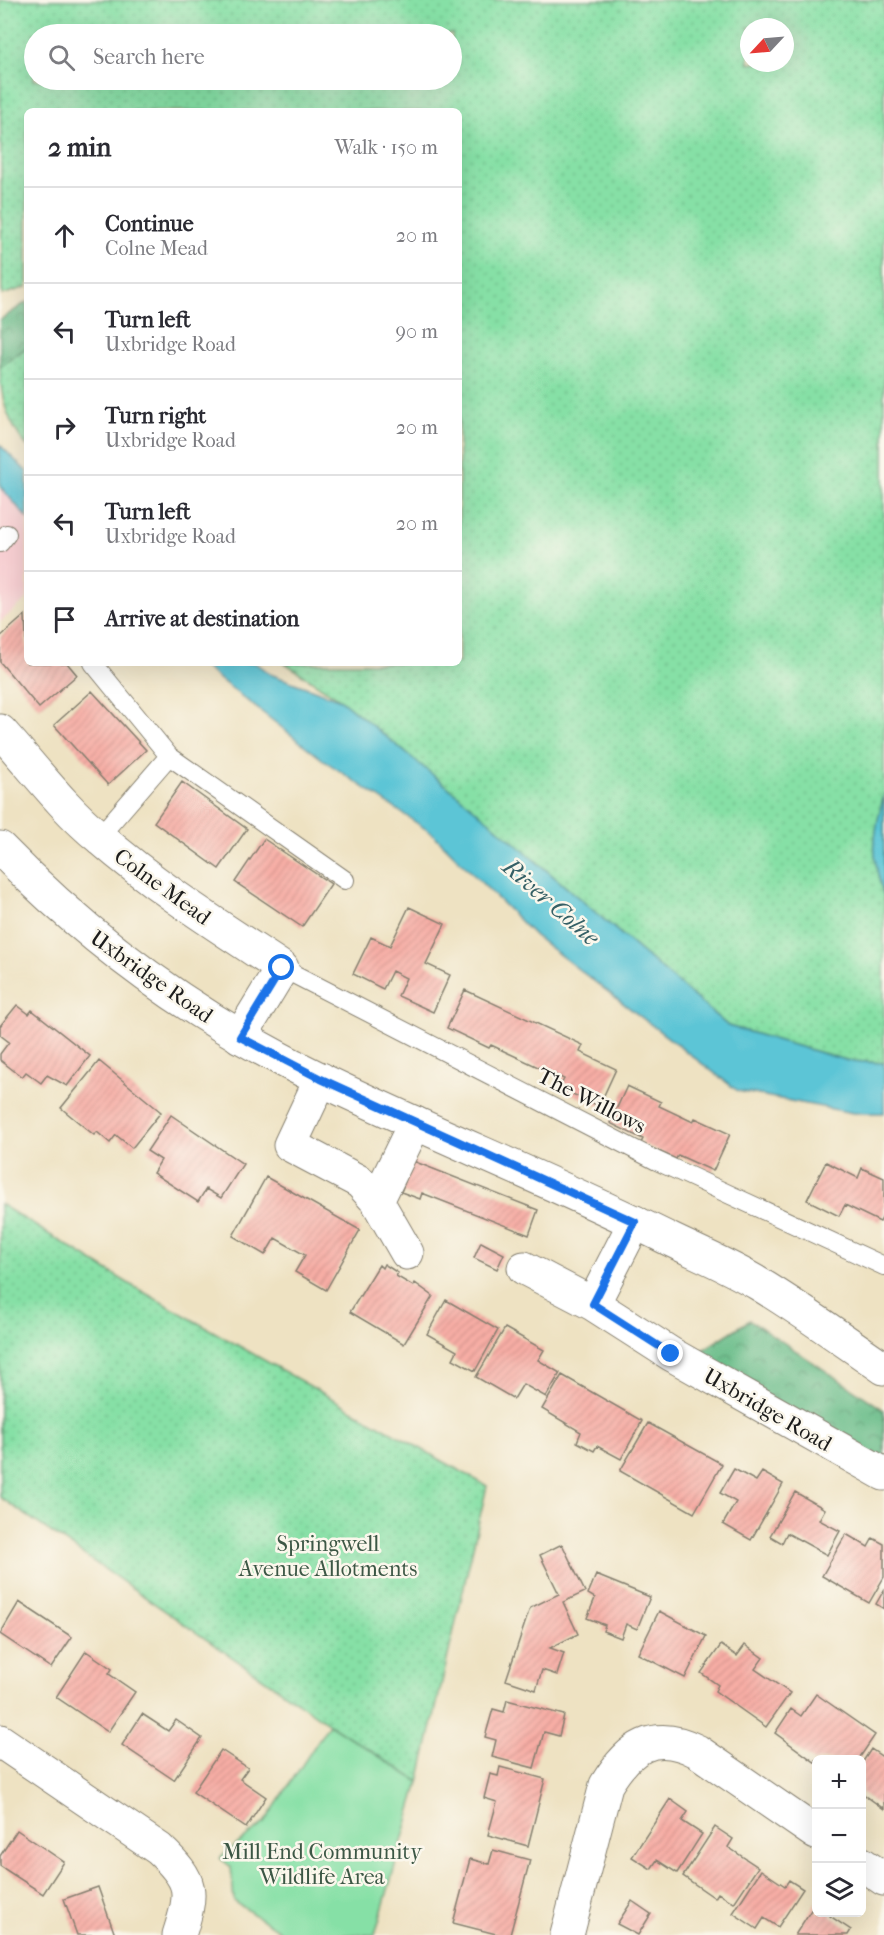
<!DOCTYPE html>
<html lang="en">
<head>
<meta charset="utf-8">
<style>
  :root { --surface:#fff; --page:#f2f2f3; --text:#2b2b33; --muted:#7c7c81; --line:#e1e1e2 }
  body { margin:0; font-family:"IM FELL French Canon",serif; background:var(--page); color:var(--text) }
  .controls { position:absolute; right:18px; bottom:18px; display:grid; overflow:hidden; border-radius:9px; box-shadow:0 6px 24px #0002 }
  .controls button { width:54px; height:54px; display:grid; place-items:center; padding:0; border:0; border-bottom:2px solid var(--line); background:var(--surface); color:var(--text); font:30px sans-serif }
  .compass { position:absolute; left:740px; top:18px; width:54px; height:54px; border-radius:50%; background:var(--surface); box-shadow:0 6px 24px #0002; rotate:244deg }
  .stop { position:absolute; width:18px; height:18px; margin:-14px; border:4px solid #1a73e8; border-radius:50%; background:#fff }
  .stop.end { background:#1a73e8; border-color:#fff; box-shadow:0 2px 6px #0008 }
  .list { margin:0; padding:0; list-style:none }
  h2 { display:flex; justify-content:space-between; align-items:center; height:78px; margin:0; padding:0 24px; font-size:26px }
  h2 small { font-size:20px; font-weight:400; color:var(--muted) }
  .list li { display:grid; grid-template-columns:39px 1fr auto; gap:18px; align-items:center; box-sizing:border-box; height:96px; padding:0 24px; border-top:2px solid var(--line) }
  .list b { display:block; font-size:22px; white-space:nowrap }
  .list p { margin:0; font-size:20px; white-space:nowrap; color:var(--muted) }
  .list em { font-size:20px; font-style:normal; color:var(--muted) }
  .icon { flex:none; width:33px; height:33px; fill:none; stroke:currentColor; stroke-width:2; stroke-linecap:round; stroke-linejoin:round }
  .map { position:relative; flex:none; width:884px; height:1935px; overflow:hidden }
  .search { position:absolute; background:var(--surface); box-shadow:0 6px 24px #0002; left:24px; top:24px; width:438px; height:66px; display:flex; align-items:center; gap:15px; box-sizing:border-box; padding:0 21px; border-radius:33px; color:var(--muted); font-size:22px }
  .panel { position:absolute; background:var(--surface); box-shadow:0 6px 24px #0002; left:24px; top:108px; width:438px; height:558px; border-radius:9px }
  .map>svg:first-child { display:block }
</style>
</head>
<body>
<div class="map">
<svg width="884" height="1935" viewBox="0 0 884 1935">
  <defs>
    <pattern id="grass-dots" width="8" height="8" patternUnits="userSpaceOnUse" patternTransform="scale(1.5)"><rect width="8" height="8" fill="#86e0a6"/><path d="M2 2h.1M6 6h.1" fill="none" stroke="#73c08e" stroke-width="1.8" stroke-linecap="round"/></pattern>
    <pattern id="forest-crowns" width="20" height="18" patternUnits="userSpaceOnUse" patternTransform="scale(1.5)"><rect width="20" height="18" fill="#6cbe8b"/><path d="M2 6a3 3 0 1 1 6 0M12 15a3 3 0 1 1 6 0" fill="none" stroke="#589a71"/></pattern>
    <pattern id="building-hatch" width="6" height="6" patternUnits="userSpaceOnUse" patternTransform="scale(1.5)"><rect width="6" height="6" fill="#f7ada5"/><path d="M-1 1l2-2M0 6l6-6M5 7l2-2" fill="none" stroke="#d3948d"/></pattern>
  </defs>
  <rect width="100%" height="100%" fill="#fbf7ec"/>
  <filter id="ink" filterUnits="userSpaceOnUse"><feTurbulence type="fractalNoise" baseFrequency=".0167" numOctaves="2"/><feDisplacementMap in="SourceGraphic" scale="12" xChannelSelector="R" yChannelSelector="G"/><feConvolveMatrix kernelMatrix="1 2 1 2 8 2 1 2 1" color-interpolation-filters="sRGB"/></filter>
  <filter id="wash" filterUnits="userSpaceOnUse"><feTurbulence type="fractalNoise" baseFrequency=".008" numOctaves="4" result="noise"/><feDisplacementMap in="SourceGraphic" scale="24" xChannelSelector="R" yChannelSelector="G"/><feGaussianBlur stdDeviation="1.35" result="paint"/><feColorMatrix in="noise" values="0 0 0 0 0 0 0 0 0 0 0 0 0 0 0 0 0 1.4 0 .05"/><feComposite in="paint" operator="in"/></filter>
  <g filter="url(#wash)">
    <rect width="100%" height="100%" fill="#eee2c2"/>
    <path fill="#f7cfd2" d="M0,486L27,518V599L0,622Z"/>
    <path fill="url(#grass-dots)" stroke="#517e61" stroke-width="1.5" fill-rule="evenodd" d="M0,0H884V1063L849,1061L728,1026L476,810L341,700L285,663H459V111H27V287L2,295ZM749,27H785V63H749ZM34,34H452V80H34Z
      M27,347V446C8,424 0,395 0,367Z
      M0,1204L131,1285L487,1486L419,1782L329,1724L0,1497Z"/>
    <path fill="url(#forest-crowns)" stroke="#446d54" stroke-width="1.5" d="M27,302V347L0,367V320Z
      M750,1320L884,1410V1463L693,1356Z"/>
    <path fill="#86e0a6" stroke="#517e61" stroke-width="1.5" d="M329,1724L419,1782L375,1935H285L234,1901L231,1867L220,1858L264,1823Z"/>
    <path fill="#5bc5d6" stroke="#3c7079" stroke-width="1.5" d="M0,445L27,472V518L0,486Z
      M199,663H255L270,674L341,700L476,810L728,1026L849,1061L884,1063V1113H853L738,1091L535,936L433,834L322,759Z
      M884,794V897C870,852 873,839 884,794Z"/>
    <g id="blocks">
      <path fill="url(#building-hatch)" d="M25,615L27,663H67L77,675L39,708L0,662V637Z
        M92,691L146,750L108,785L54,725Z
        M182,782L247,829L219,869L154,822Z
        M264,839L331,884L302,927L235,882Z
        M409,907L445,924L426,964L450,975L433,1012L398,996L406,978L392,971L383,989L353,974L371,937L390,946Z
        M465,990L583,1045L580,1052L616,1069L599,1106L559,1088L564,1079L491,1045L489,1048L447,1028Z
        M17,1005L29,1014L32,1010L90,1056L67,1086L47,1075L41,1083L26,1072L22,1077L0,1060V1054L9,1042L0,1035V1026Z
        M99,1061L161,1112L132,1148L116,1135L110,1143L97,1132L94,1135L61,1108Z
        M627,1086L661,1102L659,1106L693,1122L695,1118L730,1134L713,1171L678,1155L676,1159L641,1143L643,1139L610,1123Z
        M171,1115L243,1164L221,1198L206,1189L198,1202L153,1173L161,1160L147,1151Z
        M413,1161L538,1210L529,1235L422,1193L420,1199L401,1192Z
        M826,1162L858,1178L862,1168L884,1178V1214L880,1222L845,1205L839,1216L807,1200Z
        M266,1177L360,1230L326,1290L295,1272L305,1255L275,1238L265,1255L233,1236Z
        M481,1242L504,1254L497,1269L474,1258Z
        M384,1264L398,1273L396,1276L413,1286L415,1283L433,1296L404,1344L350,1312L379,1265L382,1268Z
        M446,1300L498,1330L475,1371L453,1359L457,1351L427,1334Z
        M505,1328L544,1350L538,1360L560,1373L546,1397L523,1384L514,1399L476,1377Z
        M562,1375L642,1421L621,1459L597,1446L594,1451L577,1442L581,1432L542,1409Z
        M648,1423L722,1464L694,1513L620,1471Z
        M734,1469L756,1481L762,1472L783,1484L751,1540L723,1524L736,1502L720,1493Z
        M795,1492L825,1509L819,1520L840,1531L827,1555L787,1533L782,1543L770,1536Z
        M846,1534L868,1547L873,1538L884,1544V1577L869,1603L822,1576Z
        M562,1544L585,1592L563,1602L578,1634L550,1648L564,1653L557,1675L542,1670L536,1690L506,1680L530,1608L559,1594L540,1555Z
        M596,1575L650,1597L637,1629L626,1624L621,1638L603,1631L605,1625L587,1618L595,1598L588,1594Z
        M884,1590V1609L876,1604Z
        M19,1602L72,1637L51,1668L0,1634Z
        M659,1611L706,1636L685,1678L638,1654Z
        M721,1645L737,1656L745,1645L763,1658L755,1669L790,1693L766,1727L715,1691L718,1685L701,1673Z
        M86,1651L112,1669L109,1674L135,1692L108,1732L56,1697Z
        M816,1694L875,1735L858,1760H816V1763L775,1733L791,1709L801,1716Z
        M507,1700L564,1715L559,1736L544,1732L534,1768L492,1757L496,1740L485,1737L493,1709L504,1712Z
        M142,1714L168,1731L176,1720L202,1738L174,1780L122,1745Z
        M871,1749L884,1758V1809L862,1793V1763Z
        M221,1750L248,1768L240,1779L266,1797L246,1828L193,1792Z
        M500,1767L545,1779L528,1846L488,1835L497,1802L484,1798L490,1774L498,1776Z
        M670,1799L688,1812L682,1821L702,1834L677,1873L657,1860L651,1869L632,1857Z
        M715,1827L733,1839L728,1847L758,1867L734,1903L718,1893L715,1898L683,1876Z
        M17,1830L64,1862L43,1894L0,1866V1856Z
        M493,1850L530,1860L510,1935H500L453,1923L470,1859L489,1864Z
        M761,1870L785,1886L789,1880L803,1889L778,1927L764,1918L757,1929L733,1913Z
        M98,1887L115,1935H77L64,1899Z
        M632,1901L651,1914L638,1935L617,1924Z
        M816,1902V1912H832L830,1916L851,1930L848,1935H795Z"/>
    </g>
  </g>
  <g filter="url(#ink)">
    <use href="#blocks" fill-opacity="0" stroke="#857f6f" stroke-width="1.5"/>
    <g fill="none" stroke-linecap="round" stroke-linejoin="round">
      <g stroke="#857f6f" stroke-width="20">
        <path id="lane" d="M0,543L7,534
          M93,663L169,756L345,880
          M98,838L169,756
          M282,968L657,1161L884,1266"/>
      </g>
      <g stroke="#857f6f" stroke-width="35">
        <path id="street" d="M0,731C33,767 62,807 100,838C156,887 220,927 282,968L240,1037
          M321,1079L290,1145L360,1182L377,1201L415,1123
          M377,1201L407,1253
          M635,1222L593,1304L671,1354L884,1474
          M524,1268L593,1304
          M0,1741L159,1849C194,1882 193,1891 179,1935
          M862,1864L884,1879
          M567,1935L606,1785C629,1747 654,1729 697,1751L816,1833"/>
      </g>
      <g stroke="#857f6f" stroke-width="35">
        <path id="primary" d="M0,848C93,944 202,1022 322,1080C438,1136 557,1183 671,1240C700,1254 731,1267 759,1284C802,1310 843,1340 884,1368"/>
      </g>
      <use href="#lane" stroke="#fff" stroke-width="18"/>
      <use href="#street" stroke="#fff" stroke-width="33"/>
      <use href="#primary" stroke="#fff" stroke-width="33"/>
    </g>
  </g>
  <g fill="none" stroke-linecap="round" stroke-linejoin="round" filter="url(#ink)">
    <path stroke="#1a73e8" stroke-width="8" d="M282,968L240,1037L321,1079L635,1222L593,1304L671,1354"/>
  </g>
  <g text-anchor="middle" stroke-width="5" stroke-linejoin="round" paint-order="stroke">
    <g font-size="22" fill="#1c1c1c" stroke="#fbf7ec">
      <text transform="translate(163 886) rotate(36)" y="8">Colne Mead</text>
      <text transform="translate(152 976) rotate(35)" y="8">Uxbridge Road</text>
      <text transform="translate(592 1100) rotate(27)" y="8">The Willows</text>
      <text transform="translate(768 1409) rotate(30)" y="8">Uxbridge Road</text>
    </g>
    <g font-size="22" fill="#3c5745" stroke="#fbf7ec">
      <text x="328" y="1551">Springwell<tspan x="328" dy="25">Avenue Allotments</tspan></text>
      <text x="322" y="1859">Mill End Community<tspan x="322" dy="25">Wildlife Area</tspan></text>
    </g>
    <g font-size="24" font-style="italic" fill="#356066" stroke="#fbf7ec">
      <text transform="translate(551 902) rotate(41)" y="8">River Colne</text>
    </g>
  </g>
</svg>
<div class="controls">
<button>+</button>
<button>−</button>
<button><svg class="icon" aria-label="layers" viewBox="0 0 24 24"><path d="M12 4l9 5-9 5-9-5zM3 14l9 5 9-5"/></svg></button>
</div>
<svg class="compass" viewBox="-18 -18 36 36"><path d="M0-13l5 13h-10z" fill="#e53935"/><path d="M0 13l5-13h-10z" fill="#7c7c81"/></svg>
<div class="stop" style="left:282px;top:968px"></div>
<div class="stop end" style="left:671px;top:1354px"></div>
<div class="search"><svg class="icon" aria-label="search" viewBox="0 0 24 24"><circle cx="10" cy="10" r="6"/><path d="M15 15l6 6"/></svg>Search here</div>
<section class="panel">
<h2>2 min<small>Walk · 150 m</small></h2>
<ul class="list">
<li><svg class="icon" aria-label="ahead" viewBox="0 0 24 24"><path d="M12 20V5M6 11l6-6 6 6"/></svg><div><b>Continue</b><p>Colne Mead</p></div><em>20 m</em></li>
<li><svg class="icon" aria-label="left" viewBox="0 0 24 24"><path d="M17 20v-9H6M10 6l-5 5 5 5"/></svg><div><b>Turn left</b><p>Uxbridge Road</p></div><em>90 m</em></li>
<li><svg class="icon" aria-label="right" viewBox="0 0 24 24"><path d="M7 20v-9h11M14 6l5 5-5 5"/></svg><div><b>Turn right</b><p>Uxbridge Road</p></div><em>20 m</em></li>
<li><svg class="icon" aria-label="left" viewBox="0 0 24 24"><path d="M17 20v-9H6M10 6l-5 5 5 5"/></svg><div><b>Turn left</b><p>Uxbridge Road</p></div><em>20 m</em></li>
<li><svg class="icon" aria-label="arrive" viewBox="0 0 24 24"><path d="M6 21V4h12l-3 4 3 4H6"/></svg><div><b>Arrive at destination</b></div></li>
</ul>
</section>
</div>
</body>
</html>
